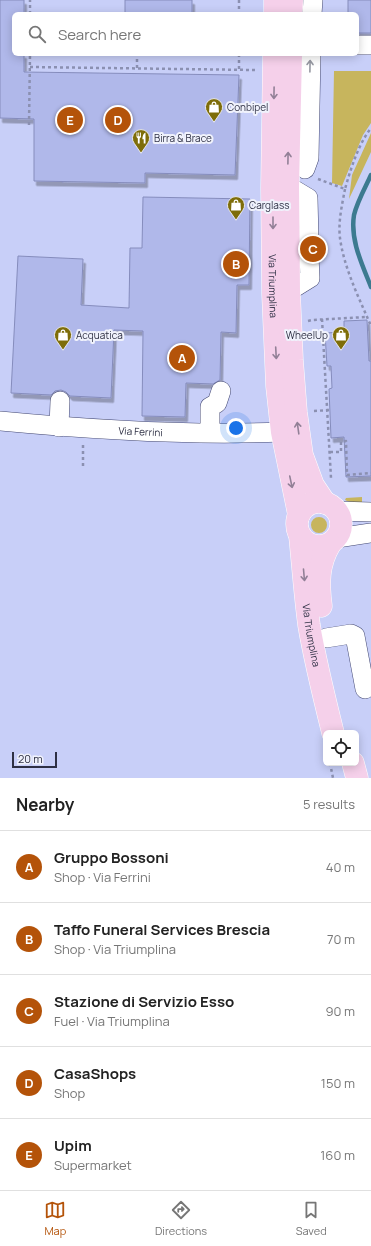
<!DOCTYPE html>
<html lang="en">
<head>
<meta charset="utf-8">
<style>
  :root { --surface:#fff; --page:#f6f6f6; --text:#222; --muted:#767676; --line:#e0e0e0; --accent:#b45309 }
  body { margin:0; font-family:Manrope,sans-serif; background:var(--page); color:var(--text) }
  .controls { position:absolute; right:12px; bottom:12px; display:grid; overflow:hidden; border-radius:6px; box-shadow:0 2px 10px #0003 }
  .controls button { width:36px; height:36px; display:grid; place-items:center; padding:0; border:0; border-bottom:1px solid var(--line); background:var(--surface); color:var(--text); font:20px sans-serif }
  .scale { position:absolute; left:12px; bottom:10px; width:45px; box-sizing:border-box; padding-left:4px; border:2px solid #2e3044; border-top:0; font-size:11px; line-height:14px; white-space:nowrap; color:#2e3044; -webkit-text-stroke:3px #f0f2fc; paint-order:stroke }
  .you { position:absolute; left:236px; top:428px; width:14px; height:14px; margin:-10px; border:3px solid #fff; border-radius:50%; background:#1a73e8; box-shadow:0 0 0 6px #1a73e833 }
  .badge { display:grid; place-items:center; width:26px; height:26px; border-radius:50%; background:var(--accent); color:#fff; font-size:13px; font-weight:700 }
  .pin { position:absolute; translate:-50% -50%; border:2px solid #fff; box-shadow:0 1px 4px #0006 }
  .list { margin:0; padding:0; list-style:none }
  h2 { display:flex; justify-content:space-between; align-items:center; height:52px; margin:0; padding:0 16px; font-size:17px }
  h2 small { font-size:13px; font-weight:400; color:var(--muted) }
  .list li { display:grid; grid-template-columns:26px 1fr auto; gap:12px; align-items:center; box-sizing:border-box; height:72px; padding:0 16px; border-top:1px solid var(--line) }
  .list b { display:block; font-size:15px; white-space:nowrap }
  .list p { margin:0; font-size:13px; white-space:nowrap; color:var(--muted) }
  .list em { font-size:13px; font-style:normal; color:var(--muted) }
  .icon { flex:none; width:22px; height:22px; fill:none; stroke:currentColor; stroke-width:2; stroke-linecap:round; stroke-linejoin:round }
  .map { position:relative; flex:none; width:371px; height:778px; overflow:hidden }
  .search { position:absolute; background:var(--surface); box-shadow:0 2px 10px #0003; left:12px; right:12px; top:12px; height:44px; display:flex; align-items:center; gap:10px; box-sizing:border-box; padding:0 14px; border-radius:6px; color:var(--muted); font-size:15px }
  .sheet { height:412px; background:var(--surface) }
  nav { display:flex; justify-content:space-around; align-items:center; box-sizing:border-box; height:56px; border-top:1px solid var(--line); background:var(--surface); font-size:11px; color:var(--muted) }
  nav a { display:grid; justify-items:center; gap:2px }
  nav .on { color:var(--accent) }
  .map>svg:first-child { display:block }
</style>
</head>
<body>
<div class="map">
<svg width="371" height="778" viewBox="0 0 371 778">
  <defs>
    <filter id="shadow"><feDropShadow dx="2.5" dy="4.5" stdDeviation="0" flood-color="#0004"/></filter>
  </defs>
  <rect width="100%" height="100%" fill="#c8cff8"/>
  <path fill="#c7b55d" d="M334,71H371V123L363,135L342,186L332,183Z
    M371,133V152L349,199L352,175Z
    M362,497V504L349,502L345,500L346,498Z
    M311 525a8 8 0 1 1 16 0a8 8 0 1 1-16 0Z"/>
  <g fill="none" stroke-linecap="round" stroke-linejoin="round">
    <path stroke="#3c7a90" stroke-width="4.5" d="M371,175C366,186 357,202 354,215C350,240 362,264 371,287"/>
  </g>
  <path fill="#b0b8ea" stroke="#858cbc" filter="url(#shadow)" d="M0,0H24V14H14V54H24V72L239,75L235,175L145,173V183L34,181V119L0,118Z
    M125,0H192V14H125Z
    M348,0H371V33H357V14H348Z
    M143,197L250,199L249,285H237L236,333L221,332L220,380L213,384L186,383L185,417L142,416L143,331L114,330L111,398L70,396L66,392L61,390L55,391L51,395L11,393L18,256L83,259L81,305L129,308L130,248H142Z
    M367,320L369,361H371V476L346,477L344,437L331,438L329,389L332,388L331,366H327L325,333L344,332V321Z"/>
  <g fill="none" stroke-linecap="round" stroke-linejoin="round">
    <g stroke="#424772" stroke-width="20">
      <g id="minor">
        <path d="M312,14L313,0"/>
        <path d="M357,45H371"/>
        <path d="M305,169L309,158L311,54"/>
        <path d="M288,186L308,198L309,240"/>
        <path d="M289,291L310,278L309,256"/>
        <path id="s1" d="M0,421C94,430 188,436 282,432"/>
        <path d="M59,427L60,401"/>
        <path d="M210,432V407L217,403L221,391"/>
        <path d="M337,511L371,512"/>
        <path d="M337,538L371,533"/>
        <path d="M326,638L351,634L355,636L365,689"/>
      </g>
    </g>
    <g stroke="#fff" stroke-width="23">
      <g id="major">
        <path d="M275,14V0"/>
        <path d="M291,14L292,0"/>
        <path id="s2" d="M274,54L272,188L273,294L277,386L282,432L299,515"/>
        <path d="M291,54L288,186L289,291L292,360L296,412L302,455L313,485L325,503"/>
        <circle cx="319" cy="524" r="22"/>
        <path id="s3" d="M300,536C303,566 305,595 309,625C315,661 324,697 333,733"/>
        <path d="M321,606C318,583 318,564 330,544"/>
        <path d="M353,763L357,778"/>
      </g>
    </g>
    <path stroke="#8b90b1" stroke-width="2.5" stroke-dasharray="3 3" stroke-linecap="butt" d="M239,0V14
      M30,14V0
      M30,67L255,70
      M137,68V54
      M239,69V54
      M29,125L30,54
      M318,179L345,189C351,168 358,145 371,128
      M345,189C342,205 338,222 340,238C344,268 359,298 371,326
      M322,319L331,478
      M308,321L312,320L367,317
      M314,411L330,410
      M330,452H341V442L346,441L347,475L371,473
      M83,466V444
      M330,763L333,778"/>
    <use href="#minor" stroke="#fff" stroke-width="19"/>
    <use href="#major" stroke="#f5d0ea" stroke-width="22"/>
  </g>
  <defs><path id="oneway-shaft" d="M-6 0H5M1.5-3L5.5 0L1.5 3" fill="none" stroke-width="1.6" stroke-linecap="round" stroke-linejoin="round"/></defs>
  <use stroke="#9698a2" href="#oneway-shaft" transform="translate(310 66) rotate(-89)"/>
  <g stroke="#928097">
    <use href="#oneway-shaft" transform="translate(274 93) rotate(91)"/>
    <use href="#oneway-shaft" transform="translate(288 158) rotate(-89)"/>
    <use href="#oneway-shaft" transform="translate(273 223) rotate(90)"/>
    <use href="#oneway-shaft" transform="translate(276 353) rotate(87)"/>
    <use href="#oneway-shaft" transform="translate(298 428) rotate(-98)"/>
    <use href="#oneway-shaft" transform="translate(291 482) rotate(78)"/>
    <use href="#oneway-shaft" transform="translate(304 575) rotate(85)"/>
  </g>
  <defs>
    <g id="shop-pin" transform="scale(0.9)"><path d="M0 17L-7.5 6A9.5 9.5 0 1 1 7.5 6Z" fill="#7e6d09" stroke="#f0f2fc"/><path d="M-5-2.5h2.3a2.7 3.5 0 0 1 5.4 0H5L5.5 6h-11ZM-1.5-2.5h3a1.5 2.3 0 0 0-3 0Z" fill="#fff"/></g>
    <g id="restaurant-pin" transform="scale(0.9)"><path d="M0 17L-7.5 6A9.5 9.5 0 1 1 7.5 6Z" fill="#7e6d09" stroke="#f0f2fc"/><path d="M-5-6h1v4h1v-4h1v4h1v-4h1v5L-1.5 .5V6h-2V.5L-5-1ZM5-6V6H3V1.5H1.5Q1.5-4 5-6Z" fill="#fff"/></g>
  </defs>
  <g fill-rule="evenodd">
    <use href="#shop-pin" x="214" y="107"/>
    <use href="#restaurant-pin" x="141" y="138"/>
    <use href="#shop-pin" x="236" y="205"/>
    <use href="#shop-pin" x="63" y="335"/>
    <use href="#shop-pin" x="341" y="335"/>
  </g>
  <g text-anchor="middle" stroke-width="4" stroke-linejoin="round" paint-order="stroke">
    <g font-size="10" fill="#2e3044" stroke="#f0f2fc" text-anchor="start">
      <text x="227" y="111">Conbipel</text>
      <text x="154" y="142">Birra &amp; Brace</text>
      <text x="249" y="209">Carglass</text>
      <text x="76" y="339">Acquatica</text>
      <text x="328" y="339" text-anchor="end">WheelUp</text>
    </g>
    <g font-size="10" fill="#2e3044" stroke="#f0f2fc">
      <text dy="4" stroke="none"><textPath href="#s2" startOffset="232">Via Triumplina</textPath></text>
      <text dy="4" stroke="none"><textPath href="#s1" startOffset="141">Via Ferrini</textPath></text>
      <text dy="4" stroke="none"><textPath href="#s3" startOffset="100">Via Triumplina</textPath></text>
    </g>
  </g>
</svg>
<div class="controls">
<button><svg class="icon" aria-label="locate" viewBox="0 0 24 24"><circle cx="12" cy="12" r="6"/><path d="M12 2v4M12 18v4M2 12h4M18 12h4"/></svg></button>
</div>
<div class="scale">20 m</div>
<div class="you"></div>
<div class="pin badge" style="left:182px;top:358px">A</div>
<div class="pin badge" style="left:236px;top:264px">B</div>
<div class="pin badge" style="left:313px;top:249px">C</div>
<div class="pin badge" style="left:118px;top:120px">D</div>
<div class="pin badge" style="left:70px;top:120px">E</div>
<div class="search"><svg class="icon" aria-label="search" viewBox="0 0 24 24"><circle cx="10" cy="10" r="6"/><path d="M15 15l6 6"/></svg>Search here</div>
</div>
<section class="sheet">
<h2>Nearby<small>5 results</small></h2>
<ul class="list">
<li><span class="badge">A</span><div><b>Gruppo Bossoni</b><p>Shop · Via Ferrini</p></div><em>40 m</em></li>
<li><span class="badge">B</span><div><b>Taffo Funeral Services Brescia</b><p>Shop · Via Triumplina</p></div><em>70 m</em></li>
<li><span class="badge">C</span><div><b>Stazione di Servizio Esso</b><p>Fuel · Via Triumplina</p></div><em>90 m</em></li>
<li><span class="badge">D</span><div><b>CasaShops</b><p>Shop</p></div><em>150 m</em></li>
<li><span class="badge">E</span><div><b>Upim</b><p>Supermarket</p></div><em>160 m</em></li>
</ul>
</section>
<nav>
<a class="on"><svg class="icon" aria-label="map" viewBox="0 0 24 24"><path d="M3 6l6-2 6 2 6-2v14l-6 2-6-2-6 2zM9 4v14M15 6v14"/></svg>Map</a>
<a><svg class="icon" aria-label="directions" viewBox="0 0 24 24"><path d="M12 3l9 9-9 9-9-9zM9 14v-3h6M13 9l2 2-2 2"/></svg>Directions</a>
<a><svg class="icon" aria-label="saved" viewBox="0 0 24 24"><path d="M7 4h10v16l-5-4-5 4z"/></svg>Saved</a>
</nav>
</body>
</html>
